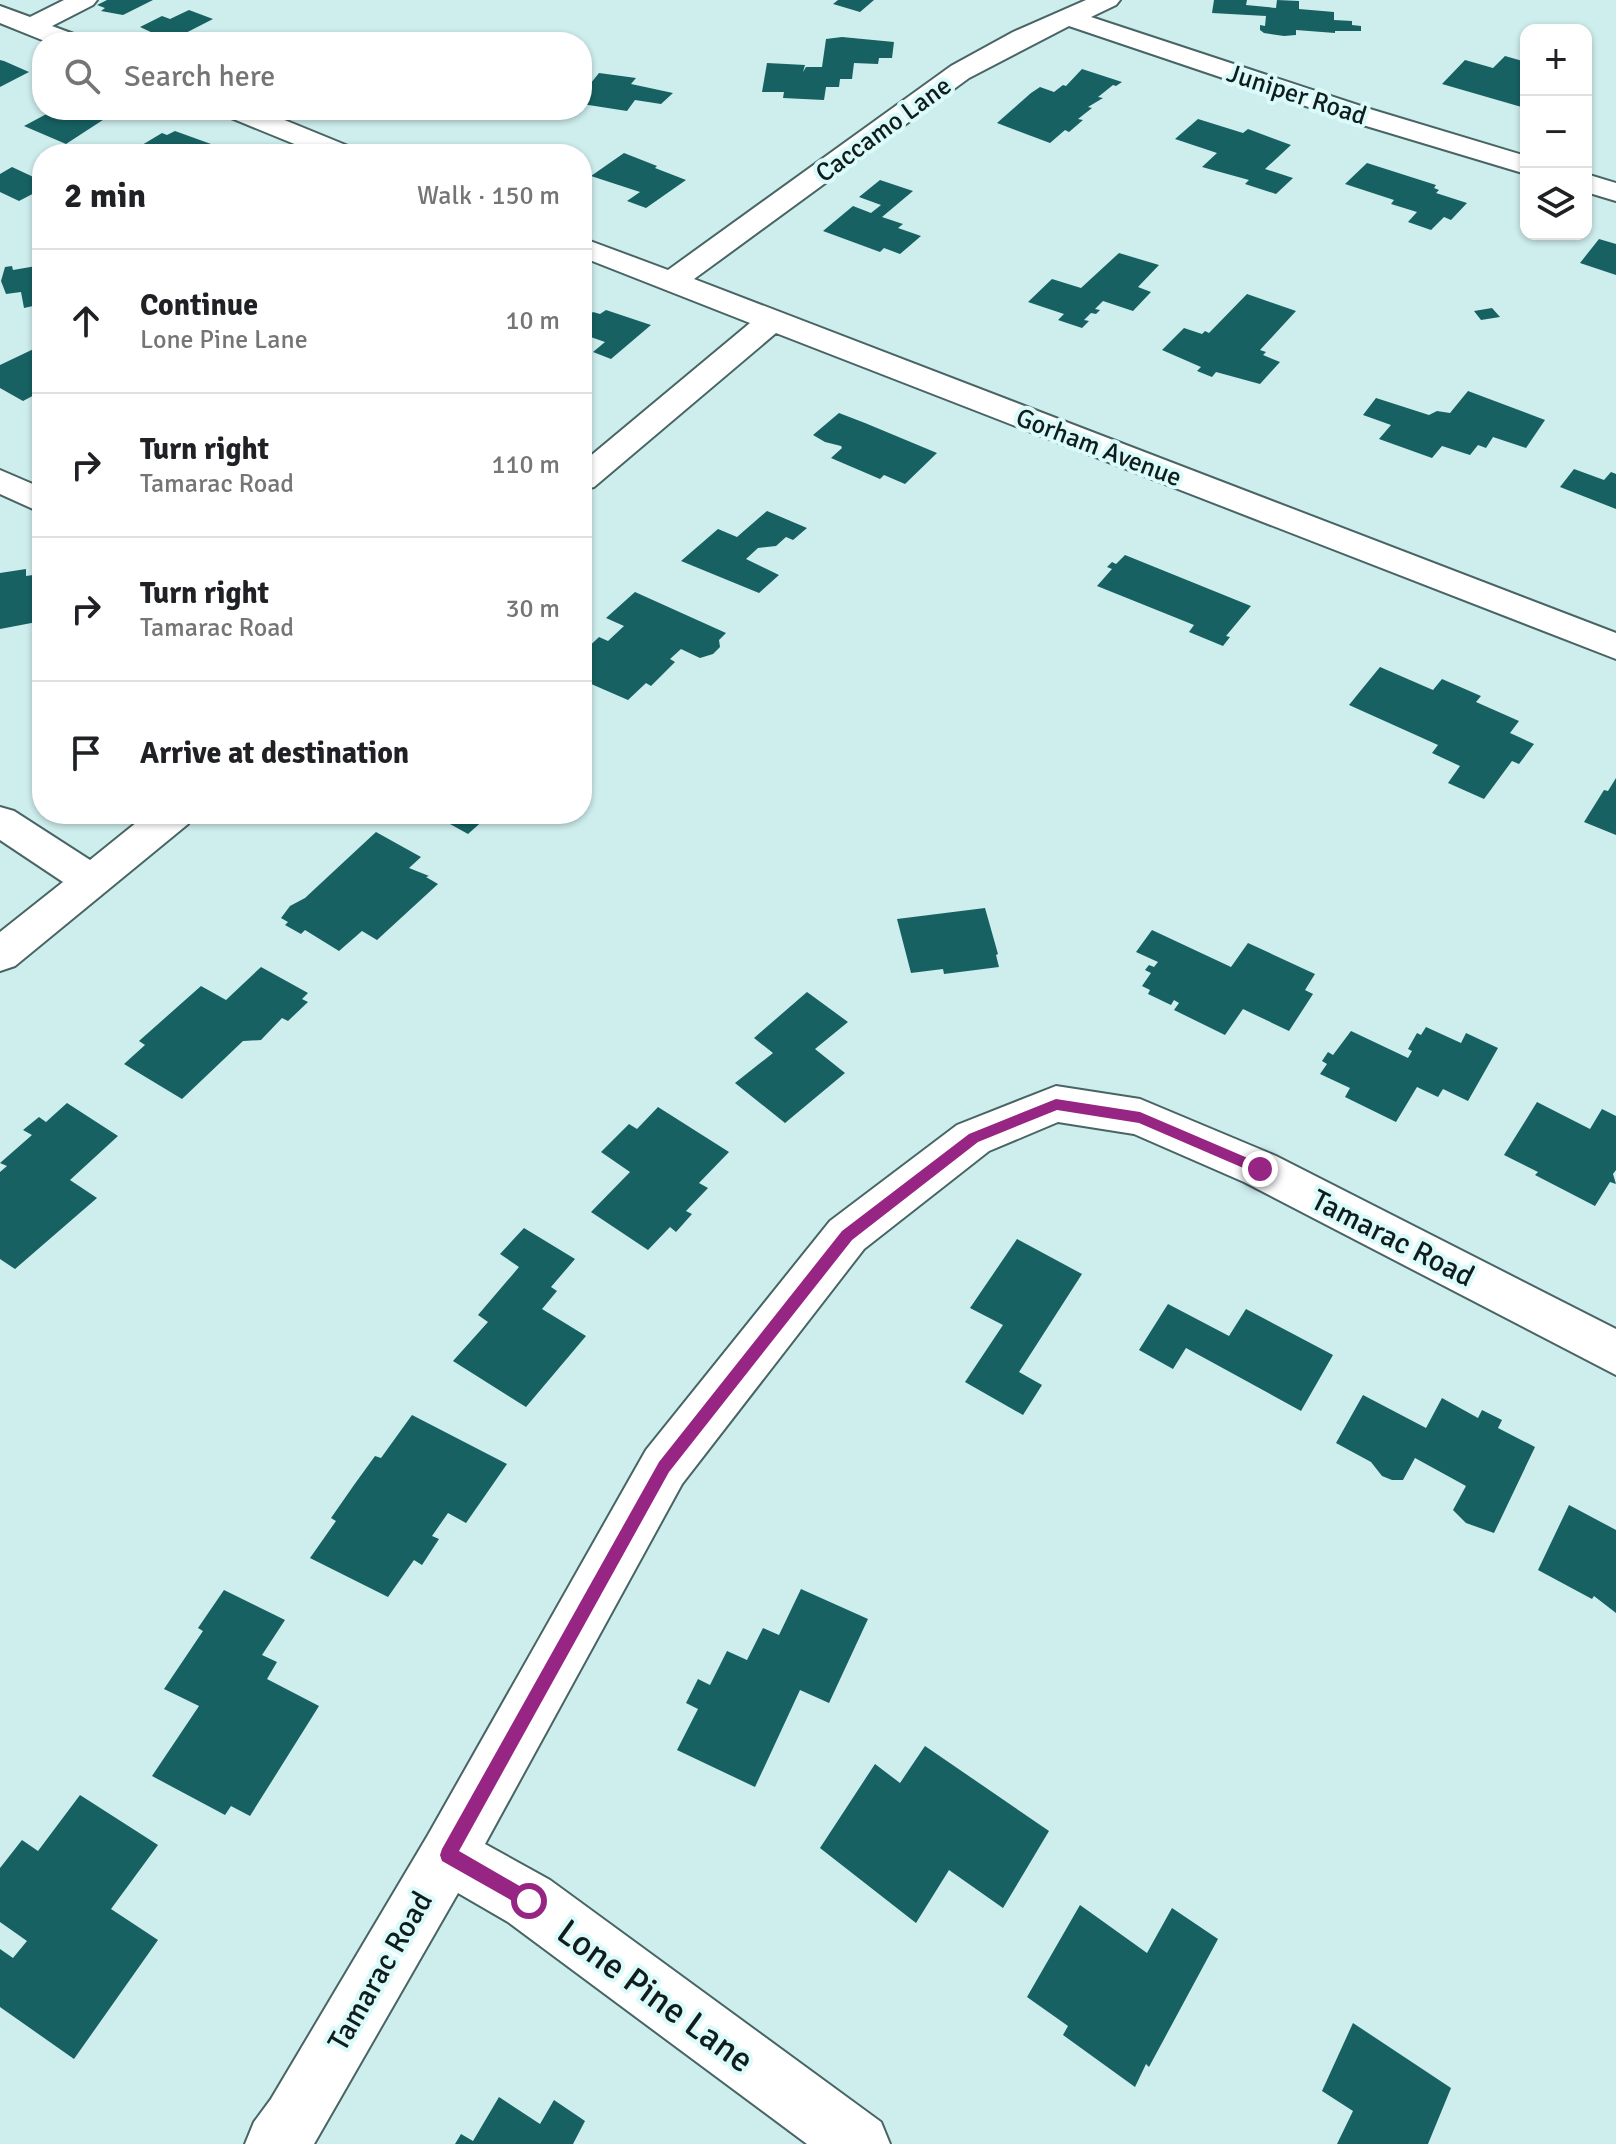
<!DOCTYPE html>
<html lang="en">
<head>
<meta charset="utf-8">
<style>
  :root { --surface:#fff; --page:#f6f6f6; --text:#202124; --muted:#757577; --line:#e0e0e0 }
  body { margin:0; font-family:Signika,sans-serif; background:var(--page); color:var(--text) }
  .controls { position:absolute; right:24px; top:24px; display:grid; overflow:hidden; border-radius:16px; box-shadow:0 2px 6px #0004 }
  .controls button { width:72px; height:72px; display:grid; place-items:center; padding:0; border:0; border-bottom:2px solid var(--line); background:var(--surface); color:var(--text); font:40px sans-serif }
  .stop { position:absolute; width:24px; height:24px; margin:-18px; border:6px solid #972583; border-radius:50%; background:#fff }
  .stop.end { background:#972583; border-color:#fff; box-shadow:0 2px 8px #0008 }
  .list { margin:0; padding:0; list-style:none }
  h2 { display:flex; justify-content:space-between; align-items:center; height:104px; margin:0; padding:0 32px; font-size:34px }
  h2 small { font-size:26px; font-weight:400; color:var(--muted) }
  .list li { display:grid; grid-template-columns:52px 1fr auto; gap:24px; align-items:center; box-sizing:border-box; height:144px; padding:0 32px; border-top:2px solid var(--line) }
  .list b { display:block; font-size:30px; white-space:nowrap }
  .list p { margin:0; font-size:26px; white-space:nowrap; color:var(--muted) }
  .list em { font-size:26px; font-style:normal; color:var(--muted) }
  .icon { flex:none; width:44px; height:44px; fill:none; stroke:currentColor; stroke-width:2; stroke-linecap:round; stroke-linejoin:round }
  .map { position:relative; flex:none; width:1616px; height:2144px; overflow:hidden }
  .search { position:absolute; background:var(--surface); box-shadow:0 2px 6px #0004; left:32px; top:32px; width:560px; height:88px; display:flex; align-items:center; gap:20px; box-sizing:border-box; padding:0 28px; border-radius:32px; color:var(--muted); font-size:30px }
  .panel { position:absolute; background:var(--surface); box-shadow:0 2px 6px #0004; left:32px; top:144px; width:560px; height:680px; border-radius:32px }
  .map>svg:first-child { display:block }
</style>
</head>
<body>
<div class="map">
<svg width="1616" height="2144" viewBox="0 0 1616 2144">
  <rect width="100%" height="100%" fill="#ceeded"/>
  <path fill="#176162" d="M107,0H153L123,15L101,11L105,8L97,5Z
    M838,0H874L860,12L833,4Z
    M1214,0H1247L1246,5L1276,8L1277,0L1299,1V9L1334,12V20L1352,21V25L1361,26V31H1335V33L1296,30V35L1284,36L1264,33L1260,30V25L1265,26L1266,16L1212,13Z
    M189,10L213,19L170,41L140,27L162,16L170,19Z
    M270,32L284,37L276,42H225L240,33L258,40Z
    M842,37L894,42L892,58H879L878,64L854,63L852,79H840L839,87H826L824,100L783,98L784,92H762L767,63L805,65L803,72L806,67H822L826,39Z
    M1505,56L1526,62L1525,108L1442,84L1465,60L1493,68Z
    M0,60L4,61L29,72L0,87Z
    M1082,69L1122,82L1116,86L1113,85L1098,97L1103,98L1088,107L1092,108L1078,119L1083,120L1069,132L1065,130L1050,143L997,123L1031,93L1040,87L1054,92L1063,85L1066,86Z
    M599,73L636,78L631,84L673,93L661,104L635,100L627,111L582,104V94Z
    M54,110H101L98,112L109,116L66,144L24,126Z
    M1198,119L1243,133L1248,129L1291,145L1265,169L1293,178L1276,194L1245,184L1249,180L1202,167L1217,153L1175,139Z
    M175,131L211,144L194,154H137L148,148L142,145L162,133L167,135Z
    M624,153L657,166L655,168L686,180L646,208L627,201L640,192L591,176Z
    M1367,163L1436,185L1434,188L1439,190L1436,193L1467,203L1451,220L1444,217L1431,230L1408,222L1417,212L1391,204L1394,200L1345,184Z
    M12,167L42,181V189L19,201L0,192V174Z
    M880,180L913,191L882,217L903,224L898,228L921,236L900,254L884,248L880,252L823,231L853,206L871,213L881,205L859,197Z
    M1599,239L1616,244V275L1580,263Z
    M1119,253L1159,265L1138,287L1151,292L1133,311L1103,301L1095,309L1100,310L1096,314L1091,313L1084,320L1089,321L1082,328L1058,320L1064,314L1028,302L1052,279L1081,288Z
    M42,265V304L24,308L21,292L6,294L1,281L5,267L12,266L13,270Z
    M1247,294L1296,311L1260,350L1266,352L1263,355L1280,362L1260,384L1216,372L1212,377L1197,371L1201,367L1162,350L1184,328L1202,334L1205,331L1209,333Z
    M1492,308L1500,317L1481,320L1474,311Z
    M606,310L651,325L611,359L593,352L605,342L582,334V320L593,312L600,314Z
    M42,345V391L23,401L0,388V365Z
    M1468,391L1545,420L1526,448L1493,437L1486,448L1478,445L1470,455L1442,446L1432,458L1379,439L1391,425L1363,415L1376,398L1429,415L1437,411L1450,413Z
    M839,413L865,423L937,453L905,484L884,475L880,479L831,458L842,448L841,446L825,442L813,435Z
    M1574,469L1604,480L1611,472L1616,474V509L1560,487Z
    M767,511L807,528L793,540L786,537L776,546L758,548L746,559L779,575L759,593L681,561L718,529L737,537Z
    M1125,555L1251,606L1226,636L1230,637L1223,646L1189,632L1194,625L1097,586L1112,569L1107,567L1112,562L1116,564Z
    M26,569V576L40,574L42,621L0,629V573Z
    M635,592L726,633L719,640L720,647L713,654L700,658L681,649L670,659L675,662L651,686L646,683L628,700L582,680V662L589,656L582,653L599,637L608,641L624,626L606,618Z
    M1380,667L1433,690L1442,679L1481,696L1476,702L1519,721L1510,733L1534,744L1519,764L1512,761L1484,799L1448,783L1460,766L1432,753L1438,745L1349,705Z
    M1616,778V835L1584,822L1604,790L1608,791Z
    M432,814H479L486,818L468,834Z
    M376,832L421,857L409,868L429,876L426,877L438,884L377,940L362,931L339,951L305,930L301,934L285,925L288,922L281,918L290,906L305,898Z
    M985,908L998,954L996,955L999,967L944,974L943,969L911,973L897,919Z
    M1152,930L1231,967L1248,943L1315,974L1305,990L1313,994L1289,1031L1243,1009L1225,1035L1174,1010L1179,1003L1174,1000L1171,1005L1148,994L1150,990L1142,986L1151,973L1145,970L1149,965L1154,967L1158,962L1136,952Z
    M261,967L308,993L302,999L308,1002L288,1021L282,1018L261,1040L243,1041L182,1099L124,1064L145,1045L139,1041L201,986L226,1000Z
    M807,992L848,1022L815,1049L845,1073L785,1123L735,1083L773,1053L754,1038Z
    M1426,1027L1461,1043L1466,1033L1498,1048L1468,1101L1443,1089L1438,1097L1417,1087L1396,1122L1345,1097L1350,1088L1320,1074L1327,1064L1322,1061L1328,1052L1333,1055L1351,1031L1408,1058L1412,1051L1408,1049L1417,1033L1421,1035Z
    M1537,1102L1590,1129L1602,1109L1616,1116V1170L1613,1174L1616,1184L1610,1182L1595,1206L1535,1175L1538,1172L1504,1155Z
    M67,1103L118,1136L70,1180L97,1198L15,1269L0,1259V1172L7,1166L0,1163L32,1135L23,1130L39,1117L46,1122Z
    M658,1107L729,1152L699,1183L708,1188L686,1211L692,1214L676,1232L670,1227L648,1250L591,1212L630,1172L601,1152L629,1124L637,1129Z
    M524,1228L575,1259L551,1287L557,1291L542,1309L586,1336L526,1407L453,1361L488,1322L478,1315L519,1267L500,1254Z
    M1017,1239L1082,1274L1019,1372L1042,1385L1023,1415L965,1382L1003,1325L970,1308Z
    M1168,1304L1229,1336L1246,1309L1333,1355L1301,1411L1186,1348L1173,1369L1139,1350Z
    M1363,1395L1426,1428L1442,1398L1478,1418L1482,1410L1502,1420L1498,1428L1535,1447L1494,1533L1466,1523L1453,1510L1466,1486L1415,1458L1403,1480H1392L1382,1476L1371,1462L1336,1443Z
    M412,1415L507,1464L466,1523L448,1513L432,1536L439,1539L422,1565L414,1560L388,1597L310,1558L336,1521L331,1518L354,1485L375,1456L381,1458Z
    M1569,1505L1616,1530V1613L1594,1596L1592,1599L1538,1570Z
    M801,1589L868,1619L829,1703L800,1690L755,1787L677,1750L698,1709L686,1703L698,1679L710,1685L727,1651L747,1660L763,1628L779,1635Z
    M224,1590L285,1620L262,1655L277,1662L267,1679L319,1706L250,1816L231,1806L225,1815L152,1776L199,1706L164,1689L203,1631L198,1628Z
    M925,1746L1049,1831L1003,1908L949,1870L916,1923L820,1848L875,1764L900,1783Z
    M80,1795L158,1845L111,1909L158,1940L74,2059L0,2007V1949L13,1958L27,1941L0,1922V1868L22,1840L38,1851Z
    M1080,1905L1147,1953L1172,1908L1218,1939L1149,2067L1146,2064L1135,2087L1063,2035L1068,2026L1027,1997Z
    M1353,2023L1451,2088L1428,2144H1337L1353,2111L1322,2091Z
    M499,2097L540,2124L554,2100L585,2121L573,2144H455L461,2134L473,2141Z"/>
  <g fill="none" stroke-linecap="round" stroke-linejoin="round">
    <g stroke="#486464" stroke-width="4">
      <path id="minor" d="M64,0H97L93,5L52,26L79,36L83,42H47L0,23V6L30,17Z
        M1086,0H1120L1116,5L1091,17L1373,110L1526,156V174L1353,122L1069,26L969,78L694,279L1616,633V659L776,333L594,487L582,490V463L750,323L582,257V238L668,270L951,66L1013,32Z
        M222,110H260L353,148L357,154H319L226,116Z
        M1586,174L1616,183V201L1586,192Z
        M0,470L42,488V513L0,494Z
        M0,807L14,811L90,860L147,814H194L188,824L15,966L0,971V932L63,882L0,840Z
        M1056,1086L1140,1099L1276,1156L1616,1329V1375L1244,1182L1134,1134L1058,1122L989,1151L864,1249L682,1484L485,1844L550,1880L881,2122L890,2144H807L508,1922L458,1893L314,2144H245L254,2122L271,2099L428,1835L646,1450L830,1221L957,1125Z"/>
    </g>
    <use href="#minor" fill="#fff" fill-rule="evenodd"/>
  </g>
  <path fill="#972583" d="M1056,1099L1140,1112L1264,1165L1266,1169L1260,1175L1255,1173L1139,1123L1057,1110L978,1142L852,1240L669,1472L459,1851L535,1895L538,1901L535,1907L529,1910L523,1907L442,1861L440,1855L442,1849L659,1462L842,1231L969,1134Z"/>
  <g text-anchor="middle" stroke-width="8" stroke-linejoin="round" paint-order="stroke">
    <g font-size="26" fill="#111c1c" stroke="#dbfafa">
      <text transform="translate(1297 94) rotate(18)" y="9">Juniper Road</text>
      <text transform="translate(883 129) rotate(-36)" y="9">Caccamo Lane</text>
      <text transform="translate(1099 447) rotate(21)" y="9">Gorham Avenue</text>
    </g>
    <g font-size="30" fill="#111c1c" stroke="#dbfafa">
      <text transform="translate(1393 1238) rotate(27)" y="10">Tamarac Road</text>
      <text transform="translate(380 1971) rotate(-60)" y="10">Tamarac Road</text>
    </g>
    <g font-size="36" fill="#111c1c" stroke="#dbfafa">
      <text transform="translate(656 1995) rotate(36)" y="13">Lone Pine Lane</text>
    </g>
  </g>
</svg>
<div class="controls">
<button>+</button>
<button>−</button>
<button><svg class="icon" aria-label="layers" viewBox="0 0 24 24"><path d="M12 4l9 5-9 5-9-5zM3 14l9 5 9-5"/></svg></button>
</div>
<div class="stop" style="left:529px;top:1901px"></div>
<div class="stop end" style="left:1260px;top:1169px"></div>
<div class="search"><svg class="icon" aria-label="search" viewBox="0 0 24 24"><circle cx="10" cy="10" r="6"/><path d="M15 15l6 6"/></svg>Search here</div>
<section class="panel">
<h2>2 min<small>Walk · 150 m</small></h2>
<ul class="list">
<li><svg class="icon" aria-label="ahead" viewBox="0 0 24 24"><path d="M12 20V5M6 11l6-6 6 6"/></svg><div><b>Continue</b><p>Lone Pine Lane</p></div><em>10 m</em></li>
<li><svg class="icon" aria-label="right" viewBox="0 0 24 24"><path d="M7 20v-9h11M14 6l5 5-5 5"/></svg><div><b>Turn right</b><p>Tamarac Road</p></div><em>110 m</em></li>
<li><svg class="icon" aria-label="right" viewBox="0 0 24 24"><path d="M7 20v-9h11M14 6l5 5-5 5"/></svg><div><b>Turn right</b><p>Tamarac Road</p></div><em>30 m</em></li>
<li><svg class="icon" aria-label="arrive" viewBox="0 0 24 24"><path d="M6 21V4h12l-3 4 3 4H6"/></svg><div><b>Arrive at destination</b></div></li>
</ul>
</section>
</div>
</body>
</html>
